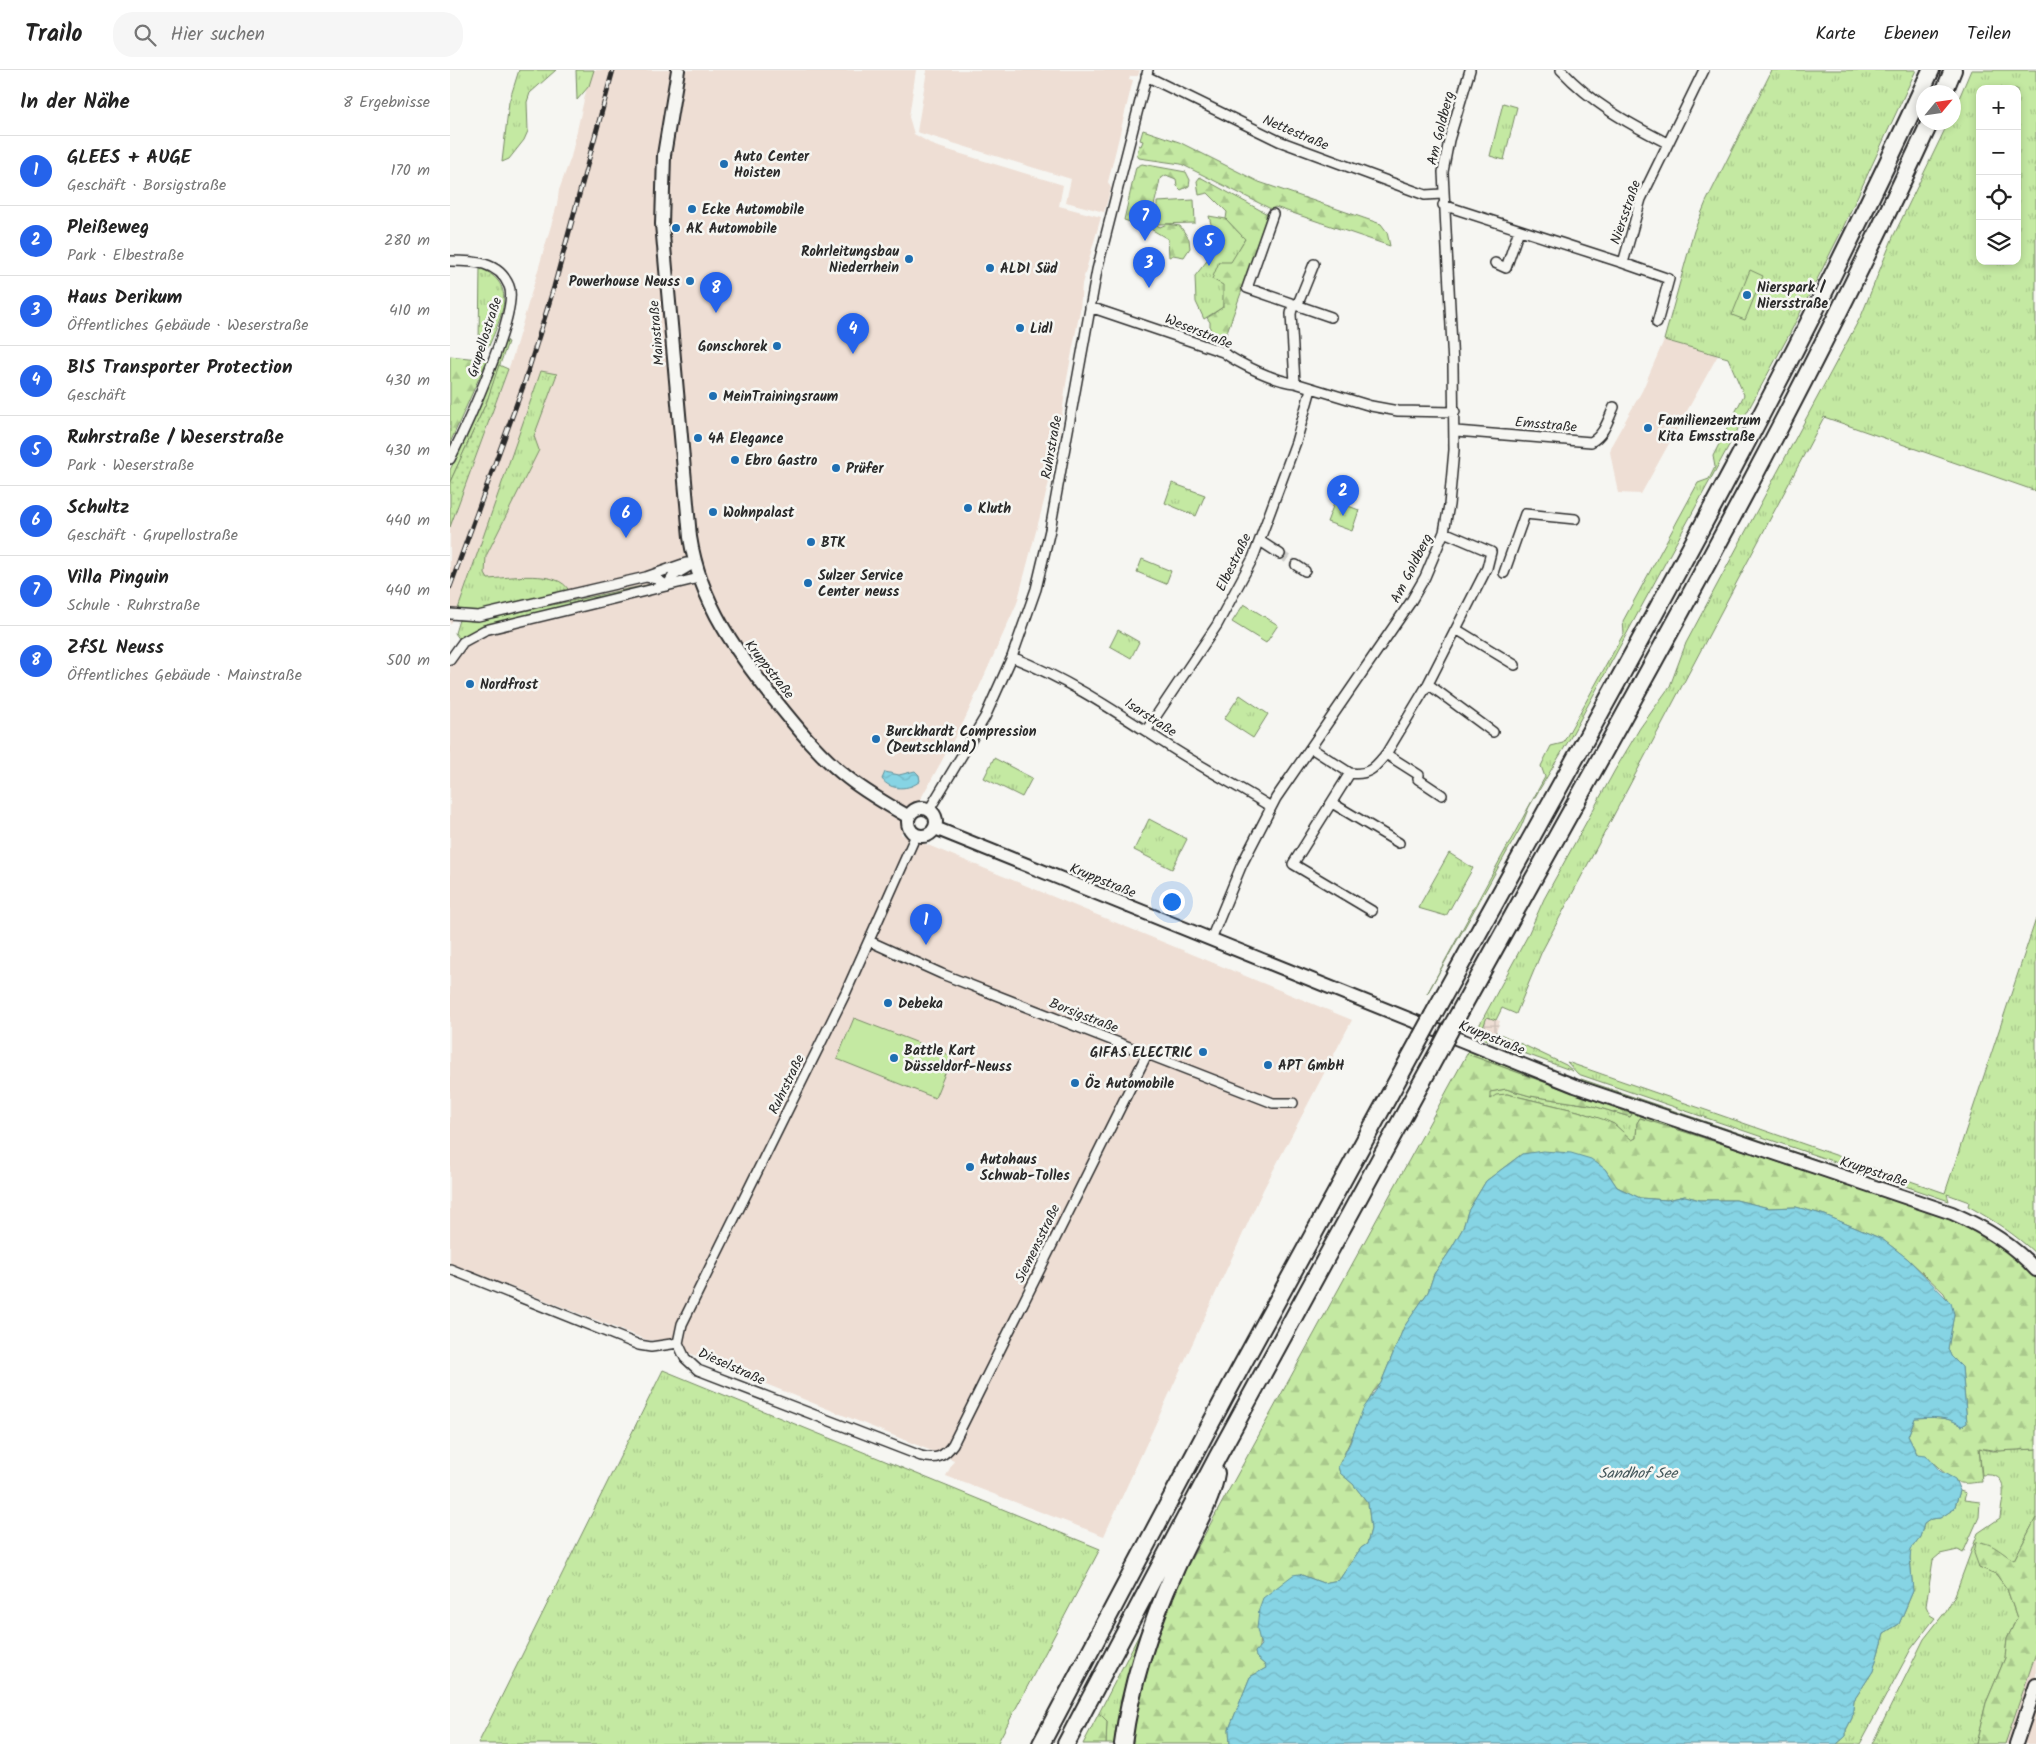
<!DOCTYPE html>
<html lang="de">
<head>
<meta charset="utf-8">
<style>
  :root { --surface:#fff; --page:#f6f6f6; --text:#222; --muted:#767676; --line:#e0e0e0; --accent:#2563eb }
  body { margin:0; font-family:Kalam,sans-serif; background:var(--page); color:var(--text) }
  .controls { position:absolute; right:15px; top:15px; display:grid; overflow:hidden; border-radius:10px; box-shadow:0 2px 8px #0003 }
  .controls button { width:45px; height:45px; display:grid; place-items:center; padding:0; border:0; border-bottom:1px solid var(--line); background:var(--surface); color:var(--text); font:25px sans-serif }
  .compass { position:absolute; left:1466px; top:15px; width:45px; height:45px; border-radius:50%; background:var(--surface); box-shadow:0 2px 8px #0003; rotate:61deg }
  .you { position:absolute; left:721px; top:831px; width:18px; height:18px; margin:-12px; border:4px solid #fff; border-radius:50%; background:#1a73e8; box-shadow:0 0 0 8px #1a73e833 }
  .badge { display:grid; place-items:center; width:32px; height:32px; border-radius:50%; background:var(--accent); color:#fff; font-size:16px; font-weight:700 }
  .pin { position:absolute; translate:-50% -41px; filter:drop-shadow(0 1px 2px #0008) }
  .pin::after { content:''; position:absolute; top:26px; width:18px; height:15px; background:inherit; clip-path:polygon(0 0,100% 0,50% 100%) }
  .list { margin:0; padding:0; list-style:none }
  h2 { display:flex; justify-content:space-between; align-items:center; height:65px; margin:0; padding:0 20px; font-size:21px }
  h2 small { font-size:16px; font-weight:400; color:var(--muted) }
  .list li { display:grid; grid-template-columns:32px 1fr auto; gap:15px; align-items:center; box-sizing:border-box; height:70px; padding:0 20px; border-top:1px solid var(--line) }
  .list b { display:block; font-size:19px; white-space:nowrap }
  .list p { margin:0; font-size:16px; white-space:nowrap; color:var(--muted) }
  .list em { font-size:16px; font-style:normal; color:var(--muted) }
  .icon { flex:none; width:28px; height:28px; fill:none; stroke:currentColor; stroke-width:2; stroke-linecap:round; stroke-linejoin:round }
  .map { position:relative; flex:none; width:1586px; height:1674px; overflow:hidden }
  header { display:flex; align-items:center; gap:30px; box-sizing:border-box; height:70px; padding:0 25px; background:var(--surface); border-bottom:1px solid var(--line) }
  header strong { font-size:24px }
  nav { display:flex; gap:28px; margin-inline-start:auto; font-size:18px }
  .search { width:350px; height:45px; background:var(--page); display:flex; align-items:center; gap:12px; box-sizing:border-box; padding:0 18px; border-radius:20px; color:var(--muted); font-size:19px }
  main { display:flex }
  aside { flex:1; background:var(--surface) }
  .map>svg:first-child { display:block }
</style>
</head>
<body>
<header>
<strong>Trailo</strong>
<div class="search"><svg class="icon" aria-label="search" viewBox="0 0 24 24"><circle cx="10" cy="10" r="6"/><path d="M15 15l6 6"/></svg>Hier suchen</div>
<nav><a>Karte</a><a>Ebenen</a><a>Teilen</a></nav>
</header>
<main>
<aside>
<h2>In der Nähe<small>8 Ergebnisse</small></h2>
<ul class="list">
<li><span class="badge">1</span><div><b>GLEES + AUGE</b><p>Geschäft · Borsigstraße</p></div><em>170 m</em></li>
<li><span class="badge">2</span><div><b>Pleißeweg</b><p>Park · Elbestraße</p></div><em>280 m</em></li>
<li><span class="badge">3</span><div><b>Haus Derikum</b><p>Öffentliches Gebäude · Weserstraße</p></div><em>410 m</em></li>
<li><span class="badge">4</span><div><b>BIS Transporter Protection</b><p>Geschäft</p></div><em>430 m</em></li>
<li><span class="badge">5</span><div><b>Ruhrstraße / Weserstraße</b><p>Park · Weserstraße</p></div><em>430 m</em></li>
<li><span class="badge">6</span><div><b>Schultz</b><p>Geschäft · Grupellostraße</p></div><em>440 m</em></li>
<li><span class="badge">7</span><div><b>Villa Pinguin</b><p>Schule · Ruhrstraße</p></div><em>440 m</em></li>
<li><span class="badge">8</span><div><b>ZfSL Neuss</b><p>Öffentliches Gebäude · Mainstraße</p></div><em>500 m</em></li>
</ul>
</aside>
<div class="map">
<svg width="1586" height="1674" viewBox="0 0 1586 1674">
  <defs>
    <pattern id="industrial-grid" width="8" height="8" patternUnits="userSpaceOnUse" patternTransform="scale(1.25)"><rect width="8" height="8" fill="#eeded4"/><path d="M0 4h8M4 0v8" fill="none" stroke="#ccbfb6"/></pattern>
    <pattern id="grass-tufts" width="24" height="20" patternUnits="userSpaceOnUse" patternTransform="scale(1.25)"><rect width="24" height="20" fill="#c4e9a2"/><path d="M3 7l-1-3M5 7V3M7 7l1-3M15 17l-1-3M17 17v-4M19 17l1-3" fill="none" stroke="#a9c88c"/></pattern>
    <pattern id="forest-firs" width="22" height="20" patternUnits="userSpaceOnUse" patternTransform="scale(1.25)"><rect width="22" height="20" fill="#c4e9a2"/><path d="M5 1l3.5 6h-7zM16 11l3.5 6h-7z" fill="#a9c88c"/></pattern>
    <pattern id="garden-dots" width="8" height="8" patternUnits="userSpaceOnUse" patternTransform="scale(1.25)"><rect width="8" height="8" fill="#c4e9a2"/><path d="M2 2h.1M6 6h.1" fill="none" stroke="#a9c88c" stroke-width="1.8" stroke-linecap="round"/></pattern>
    <pattern id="water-waves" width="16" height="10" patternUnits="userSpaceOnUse" patternTransform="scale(1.25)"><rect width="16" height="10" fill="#86d4e4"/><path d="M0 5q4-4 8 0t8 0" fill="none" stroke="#74b6c4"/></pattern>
  </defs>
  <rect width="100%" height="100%" fill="#f6f6f2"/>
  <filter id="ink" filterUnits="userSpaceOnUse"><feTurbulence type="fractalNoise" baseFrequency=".02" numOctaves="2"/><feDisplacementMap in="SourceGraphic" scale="10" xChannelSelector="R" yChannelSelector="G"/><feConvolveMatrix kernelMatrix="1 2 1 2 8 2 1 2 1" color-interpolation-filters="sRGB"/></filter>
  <g filter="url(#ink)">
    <path fill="#eeded4" d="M144,0H466L459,47L464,64L485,76L613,115L609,136L651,147L632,214L630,240L616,314L607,382L567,533L514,651L451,764L902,950L813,1120L654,1466L496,1406L504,1390L207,1270H197L0,1193V597L10,570L13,531L0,555V457L62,289L107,135L109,120L121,87L136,21Z
      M477,0H690L688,6H680L679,9L683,10L658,112L661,118L654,142L616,132L621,109L467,62Z
      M1214,270L1268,285L1191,424L1168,423L1160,382L1162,374L1192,321Z
      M1586,1583V1674H1555Z"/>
    <path fill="url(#industrial-grid)" d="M1037,946L1050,951L1045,965L1032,960Z"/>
    <path fill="url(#grass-tufts)" stroke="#788a66" fill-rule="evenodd" d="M69,0H106L80,23L77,32L78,61L74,70L59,89L52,92L59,32Z
      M126,0H144L139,16L127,30Z
      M1322,0H1466L1390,164L1340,263L1119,670L1079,737L1071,757L977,924L1095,707L1091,696L1101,676L1113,673L1174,563L1173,551L1248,413L1259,409L1265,397L1263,386L1294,325L1278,288L1214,270L1244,161L1256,132Z
      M1521,0H1586V421L1374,347L1092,881L1066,944L1052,938L1046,950L1037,947L1032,960L1044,965L1046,962L1116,995L1123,1001L1024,965L1077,867L1094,829L1165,700L1190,658L1220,616L1236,573L1412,244L1443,167L1498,53L1504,52V40ZM1530,19H1567V191H1530Z
      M1053,33L1067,37L1054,90L1040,86Z
      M759,146L776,149L795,169C781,192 773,210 773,237L754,249L746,232L745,206L760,187L755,177L764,166Z
      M30,198C69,215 51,246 39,276L29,272Z
      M54,270L58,272L37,331L0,412V400L30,336Z
      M91,301L107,304L84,366L89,380L36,486L35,504L38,509C57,508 110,499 119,521L19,543L8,539Z
      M722,413L755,425L746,446L715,433Z
      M885,431L909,440L902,461L877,452Z
      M692,489L721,501L716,514L687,502Z
      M206,513L29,558L10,570L5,563L9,550L27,551Z
      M668,560L689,572L681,588L660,576Z
      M790,625L818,644L803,668L774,649Z
      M544,688L582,708L572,727L534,708Z
      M699,749L737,769L722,799L684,780Z
      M999,783L1023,798L996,846L968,838Z
      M1586,849V1184C1565,1164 1543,1150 1518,1136L1519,1132L1497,1124L1499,1131L1128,1004L1117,992L1495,1123Z
      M1019,979L1399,1114L1190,1048L1187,1053L1186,1068L1182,1071L1164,1054L1128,1041L1057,1024L1040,1029L1039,1022L1056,1019L1080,1026L1140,1035L1180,1047L1182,1044L1017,984Z
      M1131,1009L1482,1129L1130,1012Z
      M213,1300L650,1479L547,1674H28Z
      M1529,1378L1542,1381L1586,1379V1448L1564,1490L1532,1472L1529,1497L1546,1504L1557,1519L1567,1548L1557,1569L1555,1588L1536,1633L1526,1674H1422L1474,1569L1496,1541L1505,1525L1528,1463L1550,1448C1552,1427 1562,1402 1532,1405Z
      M1510,1421L1516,1423L1514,1430L1530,1432L1529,1447L1513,1483L1508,1480L1490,1484L1483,1490L1476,1536L1480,1545L1485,1548L1461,1579L1410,1674H1387L1396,1666V1660L1402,1648L1404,1630L1423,1601L1434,1563L1449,1554L1463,1521L1460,1488L1461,1479L1470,1467L1474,1454L1481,1449L1490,1448L1504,1439Z
      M694,1555C681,1595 669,1632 664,1674H656L657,1651L649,1643Z"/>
    <path fill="url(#forest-firs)" stroke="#788a66" d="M693,60L729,72L809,112L931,154L937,162L940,176L825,137L821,139L731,94L689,88L687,85L689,75L691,76L693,71L690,70Z
      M692,94L736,102L740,110L739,116L731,120L727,116L726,109L716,105L710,109C708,123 701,140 703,153L710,157L717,154L730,156L739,169L740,178L734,187L723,185L719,187L718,169L699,158L674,150L686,97Z
      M750,107L819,145L773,273L768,274L760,269V252L757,248L773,237V215L762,209L769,192H781L795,169L776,149L777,142L758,123L749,125L747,111Z
      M0,286L37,290L0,373Z
      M1017,984L1182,1044L1180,1047L1140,1035L1080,1026L1056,1019L1040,1022V1029L1046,1025L1057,1024L1128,1041L1155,1050L1164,1054L1182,1070L1186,1068L1187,1053L1190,1048C1252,1067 1313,1087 1374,1107C1452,1132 1529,1145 1586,1209V1379L1548,1381L1529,1378L1532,1412C1526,1412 1514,1415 1508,1412C1493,1406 1483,1387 1467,1384L1458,1366L1465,1348C1481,1347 1499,1346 1512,1356L1517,1353L1512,1297L1501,1286L1498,1279L1504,1244L1494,1223L1458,1189L1432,1169L1375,1145L1346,1137L1319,1138L1286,1130H1250L1235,1126L1217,1130L1190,1128L1167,1117L1155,1099L1072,1084L1036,1111L1018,1141L1013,1158L998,1184L984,1204L978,1222L954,1257L931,1313L923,1322L888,1397L890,1403L903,1414L918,1433L921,1459L917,1474L911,1478L889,1510L873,1513L849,1504L809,1539C807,1557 813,1571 806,1587L815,1595L816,1598L800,1607L779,1659L780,1674H681C688,1618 706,1567 727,1515Z
      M1586,1448V1583L1555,1674H1526L1536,1633L1555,1588L1557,1569L1567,1548L1557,1519L1546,1504L1529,1497L1524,1483L1526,1473C1541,1470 1552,1484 1564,1490Z
      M649,1643L657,1651L656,1674H633Z"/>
    <path fill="url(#garden-dots)" stroke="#788a66" d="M49,295L58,299L0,457V412L37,331Z"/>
    <path fill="#c4e9a2" stroke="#788a66" d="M744,130L745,153L707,154V132Z
      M1300,200L1313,206L1295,250L1282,245Z
      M794,534L828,555L816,573L782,552Z
      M404,948L502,986L485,1028L387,989Z"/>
    <path fill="url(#water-waves)" stroke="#62909a" d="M465,701L469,705L470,711C460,720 440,721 432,709L435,702L449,705Z
      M1093,1081L1121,1083L1141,1089L1155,1099L1167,1117L1190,1128L1217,1130L1235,1126L1250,1130H1286L1319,1138L1346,1137L1375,1145L1432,1169L1458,1189L1501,1233L1504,1244L1498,1279L1501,1286L1512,1297L1517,1353L1512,1356C1499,1346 1481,1347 1465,1348L1458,1366L1467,1384L1476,1385L1490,1401L1505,1409L1510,1421L1504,1439L1490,1448L1481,1449L1474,1454L1470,1467L1461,1479L1460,1488L1463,1521L1449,1554L1434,1563L1423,1601L1404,1630L1402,1648L1396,1660V1666L1387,1674H780L779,1659L800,1607L816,1598L815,1595L806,1587L805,1582L811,1575L807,1559L809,1539L813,1528L843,1505L849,1504L873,1513L889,1510L911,1478L917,1474L921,1459L918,1433L903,1414L890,1403L888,1397L900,1373L913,1339L931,1313L954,1257L978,1222L984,1204L998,1184L1013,1158L1018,1141L1036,1111L1072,1084Z"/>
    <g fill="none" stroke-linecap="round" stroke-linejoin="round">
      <path stroke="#cdcdca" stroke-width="9" stroke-dasharray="9 4.5" stroke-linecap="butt" d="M830,484L846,495"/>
      <g stroke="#2b2b2b" stroke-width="12">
        <path id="street" d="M1111,0C1143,34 1176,52 1217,73
          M696,6L829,71L975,125L992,124
          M993,135L1173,193L1191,129L1254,0
          M823,144L797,218L881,247
          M0,191C23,191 49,191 59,216C70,241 14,361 0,389
          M1045,193L1056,198L1069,160
          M1173,193L1219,209L1207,253
          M843,234L841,244L845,313
          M847,236L864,194
          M640,237L773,282C787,293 827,312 845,313L921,336L948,341L1005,342
          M1006,361L1141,372C1154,365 1158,350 1164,337
          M810,471L830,484
          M846,495L855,501
          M1054,503L1075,444L1125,449
          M196,507L207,509L217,516
          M217,516L223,506L245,493
          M0,544L28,546L196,507L236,493H245
          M1006,559L1065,595
          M562,587C622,611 669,644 722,678C755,699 789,717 821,737
          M0,590L13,572L35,560L249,508
          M978,614L1043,662
          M696,661L767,555L803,488L846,372L861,319
          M861,678L900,703L843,794L922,841
          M936,684L978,614L1037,498L1041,482L994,462
          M900,703C919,706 925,697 936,684L969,705L968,709L992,725
          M882,733L949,773
          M479,740L535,647L562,587L586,519L600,460L647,200L698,0
          M761,869L792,794L826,728L960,533L975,507L994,462L999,435L1004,380L1003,295L993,102L999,70L1020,0
          M419,871L492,904L823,1033H843
          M0,1199L189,1275L201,1277L228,1273L235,1288L248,1300L471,1386C486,1390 494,1387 503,1374L697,984
          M228,1273L232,1254L395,924L466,765"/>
      </g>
      <g stroke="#2b2b2b" stroke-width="16">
        <path id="secondary" d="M228,0L214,85L212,154L240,467C250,533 287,583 328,634C349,660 371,687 398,708C417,723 438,735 459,747
          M458 752a14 14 0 1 1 28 0a14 14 0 1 1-28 0Z
          M485,758L1125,1016L1502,1143C1534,1157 1563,1174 1586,1200
          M1566,1674L1586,1615"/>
      </g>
      <g stroke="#2b2b2b" stroke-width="20">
        <path id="highway" d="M1494,22L1503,0
          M983,945C1155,633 1333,324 1481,0
          M1003,954C1167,656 1338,362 1480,52
          M591,1674L779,1319L971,967
          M616,1674L768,1386L992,975
          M673,1674C681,1612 700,1555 726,1498C739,1467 761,1436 766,1403"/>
      </g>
      <use href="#street" stroke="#f6f6f2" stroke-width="9"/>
      <use href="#secondary" stroke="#f6f6f2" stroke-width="12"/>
      <use href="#highway" stroke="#f6f6f2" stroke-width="16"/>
      <g stroke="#2b2b2b" stroke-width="5">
        <path id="rail" d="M0,517L75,311L104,217L163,0"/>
      </g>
      <use href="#rail" stroke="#f6f6f2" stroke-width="3" stroke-dasharray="9" stroke-linecap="butt"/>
      <g stroke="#2b2b2b" stroke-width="20" stroke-linecap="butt">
        <path id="highway-bridge" d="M971,967L983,945
          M992,975L1003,954"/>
      </g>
      <use href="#highway-bridge" stroke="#f6f6f2" stroke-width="16"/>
    </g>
  </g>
  <g fill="#1f6fb2" stroke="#f6f6f2" stroke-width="2">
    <circle cx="274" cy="94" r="5"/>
    <circle cx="242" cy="139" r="5"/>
    <circle cx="226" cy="158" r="5"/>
    <circle cx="459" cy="189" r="5"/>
    <circle cx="540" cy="198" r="5"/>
    <circle cx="240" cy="211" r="5"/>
    <circle cx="1297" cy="225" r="5"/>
    <circle cx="570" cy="258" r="5"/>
    <circle cx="327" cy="276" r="5"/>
    <circle cx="263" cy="326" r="5"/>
    <circle cx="1198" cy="358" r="5"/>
    <circle cx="248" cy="368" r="5"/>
    <circle cx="285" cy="390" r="5"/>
    <circle cx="386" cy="398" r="5"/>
    <circle cx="518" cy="438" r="5"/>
    <circle cx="263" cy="442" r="5"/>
    <circle cx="361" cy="472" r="5"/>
    <circle cx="358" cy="513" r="5"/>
    <circle cx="20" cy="614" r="5"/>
    <circle cx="426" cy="669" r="5"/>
    <circle cx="438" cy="933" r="5"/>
    <circle cx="753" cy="982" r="5"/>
    <circle cx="444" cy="988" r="5"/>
    <circle cx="818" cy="995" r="5"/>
    <circle cx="625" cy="1013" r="5"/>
    <circle cx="520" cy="1097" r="5"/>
  </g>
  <g text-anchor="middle" stroke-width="5" stroke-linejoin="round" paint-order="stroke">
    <g font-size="14" fill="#2b2b2b" stroke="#f6f6f2">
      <text transform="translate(990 58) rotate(-76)" y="5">Am Goldberg</text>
      <text transform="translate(846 62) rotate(23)" y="5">Nettestraße</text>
      <text transform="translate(1175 142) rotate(-71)" y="5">Niersstraße</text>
      <text transform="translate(749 261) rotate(22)" y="5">Weserstraße</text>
      <text transform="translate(206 263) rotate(-95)" y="5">Mainstraße</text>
      <text transform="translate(34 267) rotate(-72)" y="5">Grupellostraße</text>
      <text transform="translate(1096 354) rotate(5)" y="5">Emsstraße</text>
      <text transform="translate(601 377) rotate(-80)" y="5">Ruhrstraße</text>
      <text transform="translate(783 492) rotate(-64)" y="5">Elbestraße</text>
      <text transform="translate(961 498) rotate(-63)" y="5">Am Goldberg</text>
      <text transform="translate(320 599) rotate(52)" y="5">Kruppstraße</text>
      <text transform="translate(701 647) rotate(33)" y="5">Isarstraße</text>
      <text transform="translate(653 810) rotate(22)" y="5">Kruppstraße</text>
      <text transform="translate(634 945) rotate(21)" y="5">Borsigstraße</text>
      <text transform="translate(1042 967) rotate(22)" y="5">Kruppstraße</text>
      <text transform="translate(336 1014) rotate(-64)" y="5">Ruhrstraße</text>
      <text transform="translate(1424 1101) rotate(18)" y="5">Kruppstraße</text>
      <text transform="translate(587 1173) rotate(-64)" y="5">Siemensstraße</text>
      <text transform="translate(282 1296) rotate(24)" y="5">Dieselstraße</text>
    </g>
    <g font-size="14" font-weight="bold" fill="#2b2b2b" stroke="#f6f6f2" text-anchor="start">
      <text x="284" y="91">Auto Center<tspan x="284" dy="16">Hoisten</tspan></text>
      <text x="252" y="144">Ecke Automobile</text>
      <text x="236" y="163">AK Automobile</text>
      <text x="449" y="186" text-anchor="end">Rohrleitungsbau<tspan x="449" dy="16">Niederrhein</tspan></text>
      <text x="550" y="203">ALDI Süd</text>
      <text x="230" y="216" text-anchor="end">Powerhouse Neuss</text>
      <text x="1307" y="222">Nierspark /<tspan x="1307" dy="16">Niersstraße</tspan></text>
      <text x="580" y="263">Lidl</text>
      <text x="317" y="281" text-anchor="end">Gonschorek</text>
      <text x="273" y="331">MeinTrainingsraum</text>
      <text x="1208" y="355">Familienzentrum<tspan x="1208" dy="16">Kita Emsstraße</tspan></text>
      <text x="258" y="373">4A Elegance</text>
      <text x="295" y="395">Ebro Gastro</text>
      <text x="396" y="403">Prüfer</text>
      <text x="528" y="443">Kluth</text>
      <text x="273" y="447">Wohnpalast</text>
      <text x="371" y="477">BTK</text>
      <text x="368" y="510">Sulzer Service<tspan x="368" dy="16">Center neuss</tspan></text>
      <text x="30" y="619">Nordfrost</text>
      <text x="436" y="666">Burckhardt Compression<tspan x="436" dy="16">(Deutschland)</tspan></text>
      <text x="448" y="938">Debeka</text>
      <text x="454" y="985">Battle Kart<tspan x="454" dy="16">Düsseldorf-Neuss</tspan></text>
      <text x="743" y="987" text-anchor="end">GIFAS ELECTRIC</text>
      <text x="828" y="1000">APT GmbH</text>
      <text x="635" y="1018">Öz Automobile</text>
      <text x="530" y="1094">Autohaus<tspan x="530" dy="16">Schwab-Tolles</tspan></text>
    </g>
    <g font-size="15" font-style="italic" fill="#425559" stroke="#f6f6f2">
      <text x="1188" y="1408">Sandhof See</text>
    </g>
  </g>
</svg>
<div class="controls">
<button>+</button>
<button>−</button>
<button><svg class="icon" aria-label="locate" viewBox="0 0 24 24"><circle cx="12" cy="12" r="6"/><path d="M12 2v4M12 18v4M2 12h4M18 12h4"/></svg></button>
<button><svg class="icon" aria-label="layers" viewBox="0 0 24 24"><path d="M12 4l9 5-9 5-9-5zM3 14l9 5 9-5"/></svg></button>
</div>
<svg class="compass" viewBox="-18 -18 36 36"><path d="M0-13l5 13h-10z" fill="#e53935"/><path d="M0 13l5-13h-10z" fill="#767676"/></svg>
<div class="you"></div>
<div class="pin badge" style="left:476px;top:875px">1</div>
<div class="pin badge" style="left:893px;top:446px">2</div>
<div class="pin badge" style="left:699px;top:218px">3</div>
<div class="pin badge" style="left:403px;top:284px">4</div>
<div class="pin badge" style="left:759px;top:196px">5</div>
<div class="pin badge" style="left:176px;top:468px">6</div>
<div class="pin badge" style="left:695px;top:171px">7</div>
<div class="pin badge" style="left:266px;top:243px">8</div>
</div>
</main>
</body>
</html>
